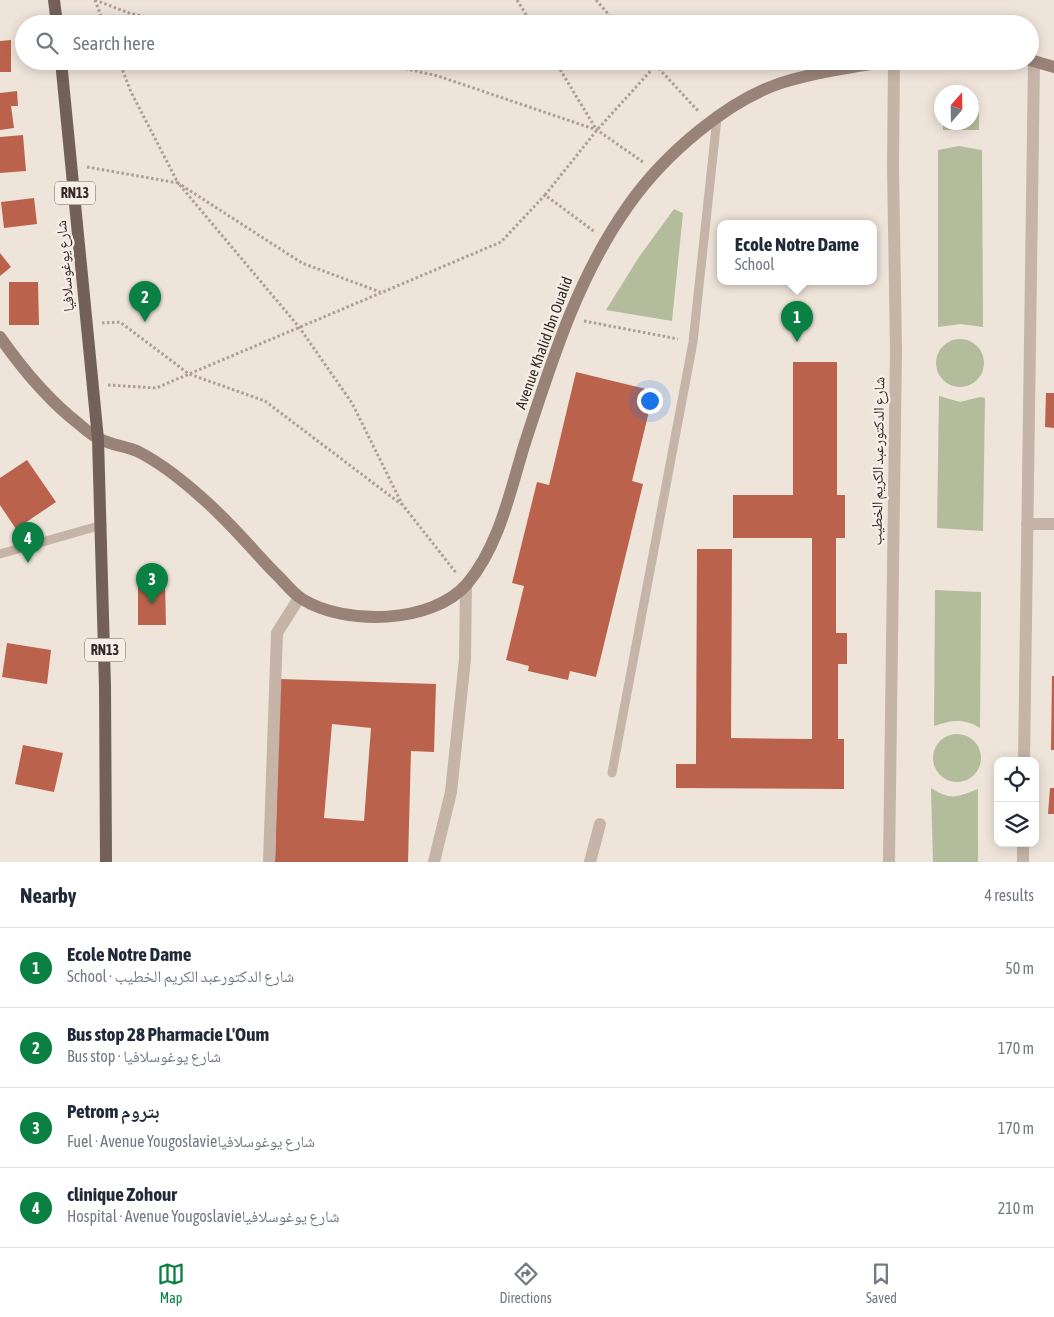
<!DOCTYPE html>
<html lang="en">
<head>
<meta charset="utf-8">
<style>
  :root { --surface:#fff; --page:#f2f2f3; --text:#1f2937; --muted:#747a83; --line:#e0e1e3; --accent:#0b8043 }
  body { margin:0; font-family:"Asap Condensed","Noto Naskh Arabic",sans-serif; background:var(--page); color:var(--text) }
  .controls { position:absolute; right:15px; bottom:15px; display:grid; overflow:hidden; border-radius:10px; box-shadow:0 2px 12px #0003 }
  .controls button { width:45px; height:45px; display:grid; place-items:center; padding:0; border:0; border-bottom:1px solid var(--line); background:var(--surface); color:var(--text); font:25px sans-serif }
  .compass { position:absolute; left:934px; top:85px; width:45px; height:45px; border-radius:50%; background:var(--surface); box-shadow:0 2px 12px #0003; rotate:20deg }
  .you { position:absolute; left:649px; top:400px; width:18px; height:18px; margin:-12px; border:4px solid #fff; border-radius:50%; background:#1a73e8; box-shadow:0 0 0 8px #1a73e833 }
  .badge { display:grid; place-items:center; width:32px; height:32px; border-radius:50%; background:var(--accent); color:#fff; font-size:16px; font-weight:700 }
  .pin { position:absolute; translate:-50% -41px; filter:drop-shadow(0 1px 2px #0008) }
  .pin::after { content:''; position:absolute; top:26px; width:18px; height:15px; background:inherit; clip-path:polygon(0 0,100% 0,50% 100%) }
  .popup { position:absolute; left:717px; top:220px; width:160px; height:65px; box-sizing:border-box; display:grid; place-content:center; border-radius:10px; background:var(--surface); filter:drop-shadow(0 1px 4px #0005); font-size:16px; white-space:nowrap; color:var(--muted) }
  .popup b { font-size:19px; color:var(--text) }
  .popup::after { content:''; position:absolute; left:50%; top:100%; margin-left:-10px; border:10px solid transparent; border-top-color:var(--surface) }
  .list { margin:0; padding:0; list-style:none }
  h2 { display:flex; justify-content:space-between; align-items:center; height:65px; margin:0; padding:0 20px; font-size:21px }
  h2 small { font-size:16px; font-weight:400; color:var(--muted) }
  .list li { display:grid; grid-template-columns:32px 1fr auto; gap:15px; align-items:center; box-sizing:border-box; height:80px; padding:0 20px; border-top:1px solid var(--line) }
  .list b { display:block; font-size:19px; white-space:nowrap }
  .list p { margin:0; font-size:16px; white-space:nowrap; color:var(--muted) }
  .list em { font-size:16px; font-style:normal; color:var(--muted) }
  .icon { flex:none; width:28px; height:28px; fill:none; stroke:currentColor; stroke-width:2; stroke-linecap:round; stroke-linejoin:round }
  .map { position:relative; flex:none; width:1054px; height:862px; overflow:hidden }
  .search { position:absolute; background:var(--surface); box-shadow:0 2px 12px #0003; left:15px; right:15px; top:15px; height:55px; display:flex; align-items:center; gap:12px; box-sizing:border-box; padding:0 18px; border-radius:28px; color:var(--muted); font-size:19px }
  .sheet { height:385px; background:var(--surface) }
  nav { display:flex; justify-content:space-around; align-items:center; box-sizing:border-box; height:70px; border-top:1px solid var(--line); background:var(--surface); font-size:14px; color:var(--muted) }
  nav a { display:grid; justify-items:center; gap:2px }
  nav .on { color:var(--accent) }
  .map>svg:first-child { display:block }
</style>
</head>
<body>
<div class="map">
<svg width="1054" height="862" viewBox="0 0 1054 862">
  <rect width="100%" height="100%" fill="#efe4da"/>
  <path fill="#b3bc9b" d="M972,103H979V130H943V123L972,122Z
    M959,146L982,150L983,327L961,324L938,327V150Z
    M674,209L683,213L672,321L606,310L639,257Z
    M936 363a24 24 0 1 1 48 0a24 24 0 1 1-48 0Z
    M939,396L960,402L980,397L985,398L983,531L937,528Z
    M935,590L981,592L980,728C964,718 951,720 934,726Z
    M933 758a24 24 0 1 1 48 0a24 24 0 1 1-48 0Z
    M931,788C951,801 957,797 978,789V862H933Z"/>
  <path fill="#ba624c" fill-rule="evenodd" d="M11,40V72H0V41Z
    M17,91L18,106H11L14,128L0,130V93Z
    M23,135L26,171L0,173V137Z
    M34,198L37,224L4,228L1,202Z
    M0,253L11,267L0,276Z
    M9,282H38L39,325H9Z
    M793,362H837V495H845V538H836V633H847V664H838V739H844V789L676,788V764H696L697,549H732L731,738L812,739V538H733V495H793Z
    M576,372L654,391L632,481L643,484L596,677L570,671L568,680L528,671L529,666L506,660L524,586L512,583L537,482L549,485Z
    M1046,393H1054V428L1045,427Z
    M27,460L56,502L16,529L0,505V478Z
    M138,583H165L166,625H138Z
    M7,643L51,650L47,684L2,677Z
    M1052,676H1054V750H1051Z
    M280,679L436,684L434,752L411,751L408,862H275ZM332,724L371,728L364,821L324,818Z
    M23,745L63,753L54,792L15,784Z
    M1050,788H1054V814H1048Z"/>
  <g fill="none" stroke-linecap="round" stroke-linejoin="round">
    <path stroke="#b19e92" stroke-width="3" stroke-dasharray="2.5 2.5" stroke-linecap="butt" d="M95,0L129,13L177,24
      M95,0L104,24
      M517,0L532,24
      M596,0L617,24
      M119,61L131,92L178,183L302,263L380,292
      M371,61L438,76L597,130L643,162
      M555,61L596,129
      M652,61L699,112
      M87,167L178,183L299,327L352,403L402,504L457,574
      M545,195L597,130L656,65
      M584,321L678,339
      M102,323L120,322L189,374L265,401L401,504
      M108,385L156,388L501,242L545,195L595,232"/>
    <path stroke="#c5b4a7" stroke-width="9" d="M0,554L102,525
      M612,773L693,342L717,118"/>
    <path stroke="#c5b4a7" stroke-width="12" d="M1027,524H1054
      M1024,761L1034,61
      M269,862L277,633L299,598
      M434,862L451,792L465,659L466,585
      M590,862L600,824
      M889,862L896,350L893,166L894,61
      M1023,862V843"/>
    <path stroke="#998379" stroke-width="12" d="M1030,60L1054,67
      M0,337C23,370 47,399 79,424C85,429 92,436 100,439C111,445 125,446 137,451C161,463 181,479 201,497C227,519 250,547 274,572C283,580 291,592 302,599C345,626 432,624 467,584C499,546 510,492 524,446C551,363 577,278 628,206C663,156 730,96 791,80C822,71 855,67 887,61"/>
    <path stroke="#736159" stroke-width="12" d="M54,0L57,24
      M61,61L98,439L105,687L106,862"/>
  </g>
  <g text-anchor="middle" stroke-width="4.5" stroke-linejoin="round" paint-order="stroke">
    <g fill="#f7eee6" stroke="#6e6560" stroke-width="1">
      <rect x="55" y="181.5" width="40" height="23" rx="4"/>
      <rect x="85" y="638.5" width="40" height="23" rx="4"/>
    </g>
    <g font-size="14" font-weight="bold" fill="#332a27">
      <text x="75" y="198">RN13</text>
      <text x="105" y="655">RN13</text>
    </g>
    <g font-size="15" fill="#332a27" stroke="#f7eee6">
      <text transform="translate(65 266) rotate(-95)" y="5">شارع يوغوسلافيا</text>
      <text transform="translate(544 343) rotate(-70)" y="5">Avenue Khalid Ibn Oualid</text>
      <text transform="translate(878 461) rotate(-89)" y="5">شارع الدكتورعبد الكريم الخطيب</text>
    </g>
  </g>
</svg>
<div class="controls">
<button><svg class="icon" aria-label="locate" viewBox="0 0 24 24"><circle cx="12" cy="12" r="6"/><path d="M12 2v4M12 18v4M2 12h4M18 12h4"/></svg></button>
<button><svg class="icon" aria-label="layers" viewBox="0 0 24 24"><path d="M12 4l9 5-9 5-9-5zM3 14l9 5 9-5"/></svg></button>
</div>
<svg class="compass" viewBox="-18 -18 36 36"><path d="M0-13l5 13h-10z" fill="#e53935"/><path d="M0 13l5-13h-10z" fill="#747a83"/></svg>
<div class="you"></div>
<div class="pin badge" style="left:797px;top:342px">1</div>
<div class="popup"><b>Ecole Notre Dame</b>School</div>
<div class="pin badge" style="left:145px;top:322px">2</div>
<div class="pin badge" style="left:152px;top:604px">3</div>
<div class="pin badge" style="left:28px;top:563px">4</div>
<div class="search"><svg class="icon" aria-label="search" viewBox="0 0 24 24"><circle cx="10" cy="10" r="6"/><path d="M15 15l6 6"/></svg>Search here</div>
</div>
<section class="sheet">
<h2>Nearby<small>4 results</small></h2>
<ul class="list">
<li><span class="badge">1</span><div><b>Ecole Notre Dame</b><p>School · شارع الدكتورعبد الكريم الخطيب</p></div><em>50 m</em></li>
<li><span class="badge">2</span><div><b>Bus stop 28 Pharmacie L'Oum</b><p>Bus stop · شارع يوغوسلافيا</p></div><em>170 m</em></li>
<li><span class="badge">3</span><div><b>Petrom بتروم</b><p>Fuel · Avenue Yougoslavieشارع يوغوسلافيا</p></div><em>170 m</em></li>
<li><span class="badge">4</span><div><b>clinique Zohour</b><p>Hospital · Avenue Yougoslavieشارع يوغوسلافيا</p></div><em>210 m</em></li>
</ul>
</section>
<nav>
<a class="on"><svg class="icon" aria-label="map" viewBox="0 0 24 24"><path d="M3 6l6-2 6 2 6-2v14l-6 2-6-2-6 2zM9 4v14M15 6v14"/></svg>Map</a>
<a><svg class="icon" aria-label="directions" viewBox="0 0 24 24"><path d="M12 3l9 9-9 9-9-9zM9 14v-3h6M13 9l2 2-2 2"/></svg>Directions</a>
<a><svg class="icon" aria-label="saved" viewBox="0 0 24 24"><path d="M7 4h10v16l-5-4-5 4z"/></svg>Saved</a>
</nav>
</body>
</html>
